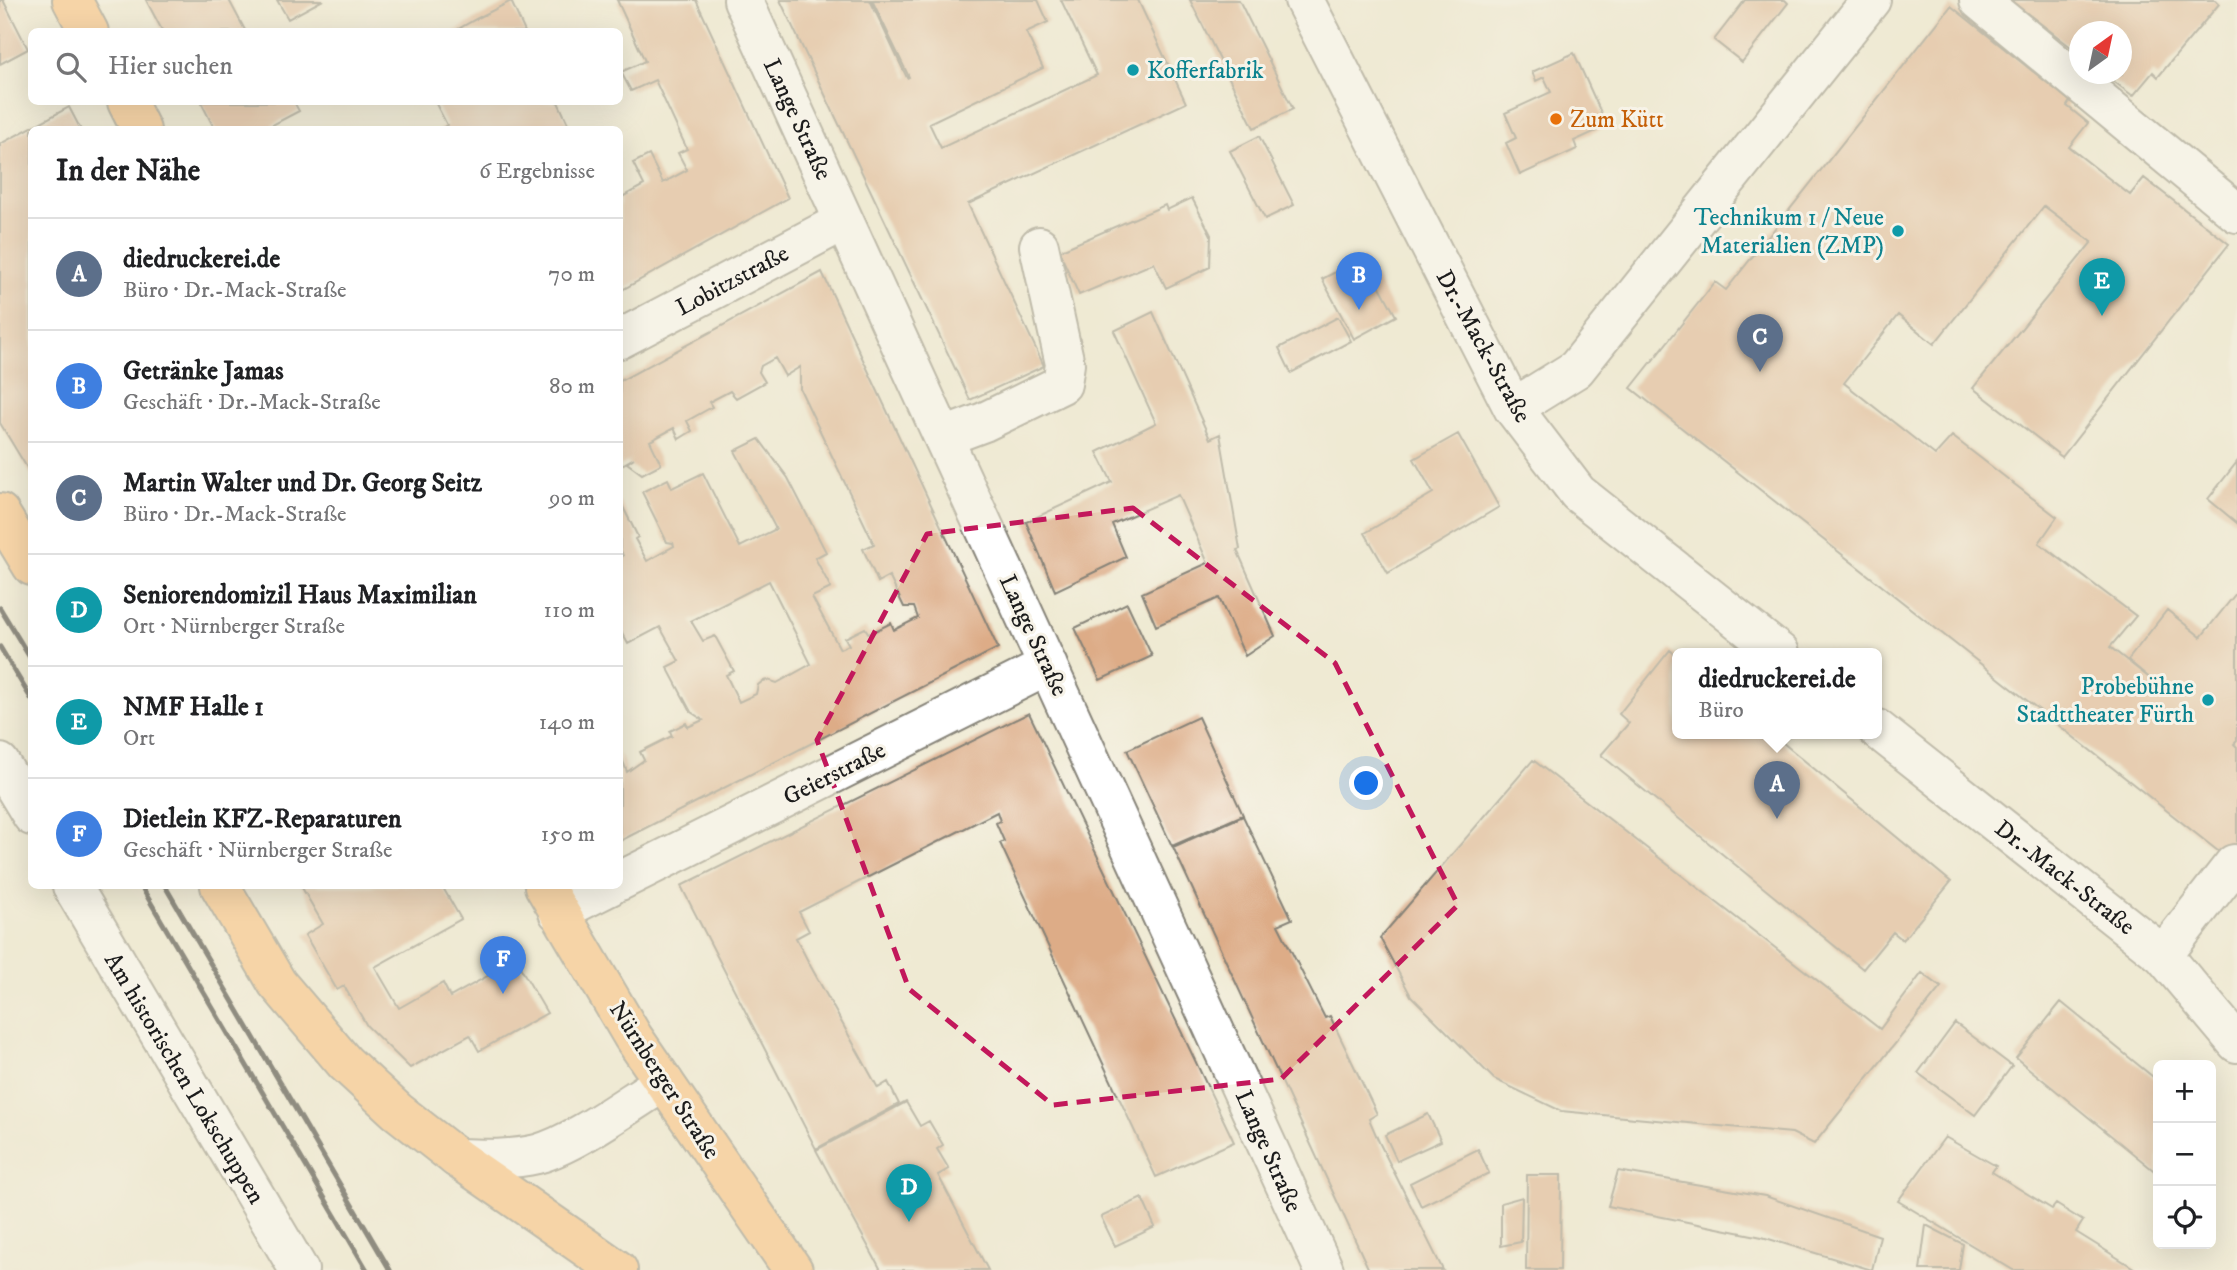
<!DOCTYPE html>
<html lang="de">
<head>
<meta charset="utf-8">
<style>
  :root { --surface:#fff; --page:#f2f2f2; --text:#202124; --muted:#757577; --line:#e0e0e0; --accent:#2563eb }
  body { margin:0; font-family:"IM FELL DW Pica",serif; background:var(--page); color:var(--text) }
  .controls { position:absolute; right:21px; bottom:21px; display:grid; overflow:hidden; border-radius:10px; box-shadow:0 7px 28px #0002 }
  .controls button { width:63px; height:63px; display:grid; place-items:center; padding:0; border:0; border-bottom:2px solid var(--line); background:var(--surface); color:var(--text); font:35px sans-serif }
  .compass { position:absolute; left:2069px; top:21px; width:63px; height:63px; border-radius:50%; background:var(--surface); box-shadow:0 7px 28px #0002; rotate:33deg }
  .you { position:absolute; left:1367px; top:784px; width:24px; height:24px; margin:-18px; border:5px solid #fff; border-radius:50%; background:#1a73e8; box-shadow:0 0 0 10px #1a73e833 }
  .badge { display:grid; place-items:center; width:46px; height:46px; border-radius:50%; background:var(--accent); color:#fff; font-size:23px; font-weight:700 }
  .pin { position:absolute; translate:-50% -58px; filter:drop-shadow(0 2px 4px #0008) }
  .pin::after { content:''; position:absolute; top:37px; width:24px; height:21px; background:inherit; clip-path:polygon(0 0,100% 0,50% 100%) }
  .popup { position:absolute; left:1672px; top:648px; width:210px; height:91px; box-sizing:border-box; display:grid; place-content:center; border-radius:10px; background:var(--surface); filter:drop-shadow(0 2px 5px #0005); font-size:23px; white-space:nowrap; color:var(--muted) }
  .popup b { font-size:26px; color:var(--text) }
  .popup::after { content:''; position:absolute; left:50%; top:100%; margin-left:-14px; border:14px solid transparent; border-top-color:var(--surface) }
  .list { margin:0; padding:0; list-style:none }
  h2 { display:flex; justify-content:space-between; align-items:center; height:91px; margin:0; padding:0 28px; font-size:30px }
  h2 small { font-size:23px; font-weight:400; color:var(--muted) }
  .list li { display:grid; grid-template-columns:46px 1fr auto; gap:21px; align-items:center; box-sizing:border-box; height:112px; padding:0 28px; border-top:2px solid var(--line) }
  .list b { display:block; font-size:26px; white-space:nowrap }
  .list p { margin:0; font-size:23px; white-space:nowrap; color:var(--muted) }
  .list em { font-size:23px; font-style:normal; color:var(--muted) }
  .icon { flex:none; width:38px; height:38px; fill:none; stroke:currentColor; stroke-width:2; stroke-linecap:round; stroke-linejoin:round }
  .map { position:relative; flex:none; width:2237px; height:1270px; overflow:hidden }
  .search { position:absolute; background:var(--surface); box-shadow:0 7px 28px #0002; left:28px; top:28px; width:595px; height:77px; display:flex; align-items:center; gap:18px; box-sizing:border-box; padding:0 24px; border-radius:10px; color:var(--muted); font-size:26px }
  .panel { position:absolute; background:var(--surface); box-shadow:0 7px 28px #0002; left:28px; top:126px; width:595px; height:763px; border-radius:10px }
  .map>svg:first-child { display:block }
</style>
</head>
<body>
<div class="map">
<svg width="2237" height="1270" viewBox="0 0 2237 1270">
  <rect width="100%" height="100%" fill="#f7f3e8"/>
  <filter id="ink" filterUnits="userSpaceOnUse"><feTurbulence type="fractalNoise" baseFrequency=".0143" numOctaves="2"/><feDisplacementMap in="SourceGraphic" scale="14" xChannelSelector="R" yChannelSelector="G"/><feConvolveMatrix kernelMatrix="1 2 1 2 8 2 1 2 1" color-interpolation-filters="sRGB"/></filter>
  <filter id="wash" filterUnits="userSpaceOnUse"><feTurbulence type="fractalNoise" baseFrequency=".00686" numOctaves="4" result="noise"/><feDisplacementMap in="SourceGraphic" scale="28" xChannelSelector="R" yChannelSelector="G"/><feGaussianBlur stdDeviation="1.57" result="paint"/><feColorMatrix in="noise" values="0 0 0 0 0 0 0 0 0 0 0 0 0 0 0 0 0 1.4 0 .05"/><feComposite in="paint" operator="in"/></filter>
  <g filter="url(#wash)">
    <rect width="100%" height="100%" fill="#efead3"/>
    <g id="blocks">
      <path fill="#ddac87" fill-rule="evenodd" d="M0,0H3L28,49L0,64Z
        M146,0H229L246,32H163Z
        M277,0H323L288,19Z
        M617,0H696L788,198L620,291V198L644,185L633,163L649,155L663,183L687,170L678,153L687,149L655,80L631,91L621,72L645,61Z
        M780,0H870L907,78L909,77L872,0H1038L1048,22L1026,32L1043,68L929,123L941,148L1097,75L1061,0H1138L1186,103L968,204L1044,366L970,400Z
        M1190,0H1239L1293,109L1254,128Z
        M1745,0H1785L1788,3L1742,62L1714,40Z
        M2010,0H2215L2219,4L2158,77L2153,72L2133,96L2104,74H2122V32H2080V54Z
        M511,1L525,32H453L476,19Z
        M1951,6L2070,101L2067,106L2088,123L2069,147L2130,195L2144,178L2229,244L2062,457L1973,388L2092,242L2044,206L1934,344L1898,315L1844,383L1935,455L1952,436L2057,517L2039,543L2136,616L2110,647L2152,680L2128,660L2167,610L2201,637L2237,592V741L2234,744L2237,747V866L1631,388L1715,282L1726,290Z
        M1574,53L1607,126L1574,141L1577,149L1520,175L1506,143L1516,138L1505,113L1551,92L1544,77L1536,81L1532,72Z
        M201,102H294L299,111L263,130H215Z
        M435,102H558L571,130H439L447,125Z
        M69,107L81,130H32V476L0,423V144Z
        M1259,136L1294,205L1265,219L1230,151Z
        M1192,198L1211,235L1210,267L1166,288L1154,263L1079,295L1059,251L1165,205L1167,210Z
        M1364,257L1396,316L1354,339L1322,279Z
        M822,272L998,648L620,841V753L627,772L644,760L640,752L672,736L670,731L686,723L688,727L703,720L691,712L667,667L679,661L660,627L628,644L620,629V558L623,556L620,549V501L638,537L635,539L647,561L674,546L673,543L667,542L642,492L668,479L672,488L703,473L740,547L776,529L735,451L759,439L788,478L826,552L815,558L831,588L812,597L840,649L849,645L845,638L865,628L869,634L891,623L894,630L918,618L914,607H904L889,576L878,582L863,549L874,544L800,389V367L785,376L775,358L761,366L759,372L765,382L736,398L730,391L709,402L712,407L687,421L692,431L679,439L674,428L650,441L661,464L642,474L627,463L634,458L620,466V381ZM769,581L811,664L777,683L768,680L763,681L758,685L756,694L739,702L726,675L734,671L715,636L703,641L691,621Z
        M1153,312L1210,439L1220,434L1240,549L1237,550L1275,636L1245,656L1219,598L1156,626L1142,593L1208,563L1178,495L1112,524L1126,557L1055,591L1026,522L1112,482L1097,452L1156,423L1114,331Z
        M1338,317L1351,341L1291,373L1279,348Z
        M1458,434L1499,507L1388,573L1365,533L1433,493L1414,459Z
        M2237,462V523L2208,499Z
        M1127,603L1152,656L1100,680L1075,628Z
        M1670,650L1677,656V733H1771L1951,882L1903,940L1893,932L1863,969L1601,755L1629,723L1619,714Z
        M1029,713L1234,1142L1156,1177L1000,843L1004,841L996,823L1000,821L997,812L799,912L809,931L796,938L811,967L878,1088L888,1082L899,1104L816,1149L681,886Z
        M1198,717L1243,815L1172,846L1127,750Z
        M1533,760L1880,1029L1922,973L1941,987L1814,1144L1792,1133L1561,1111L1494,1079L1411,996L1380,938Z
        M1243,816L1292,919L1278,925L1325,1018L1330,1016L1377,1114L1369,1119L1379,1142L1443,1270H1369L1173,847Z
        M301,886H442L461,919L375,967L399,1008L443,983L450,997L516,960L547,1013L479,1051L470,1035L410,1068L367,1026L344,986L337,990L305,935L323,924Z
        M2061,1002L2158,1081V1174L2016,1058Z
        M1955,1023L2012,1066L1975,1115L1918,1073Z
        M906,1102L920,1126L929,1121L943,1145L937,1149L949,1169L938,1175L988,1270H881L816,1150Z
        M1428,1114L1441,1141L1397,1161L1385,1135Z
        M1945,1137L1996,1166L1992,1172L2052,1209L2056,1204L2083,1221L2076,1232L2137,1270H2013L1898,1201Z
        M1478,1149L1489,1173L1421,1206L1410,1183Z
        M1618,1171L1765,1196L1880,1236L1872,1270L1762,1237L1608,1206Z
        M1527,1175H1561L1560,1270H1526Z
        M1522,1197L1521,1242L1501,1246V1203Z
        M1142,1198L1155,1227L1115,1246L1101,1217Z
        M1926,1225L1963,1244L1959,1270H1920Z"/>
    </g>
  </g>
  <g filter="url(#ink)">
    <use href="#blocks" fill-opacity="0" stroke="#868378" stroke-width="2"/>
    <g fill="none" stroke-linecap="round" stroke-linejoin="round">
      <g stroke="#868378" stroke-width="42">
        <path id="minor" d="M743,0L1324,1270
          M1304,0L1513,408L1578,493L1780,653
          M1979,0L2237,213
          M620,339L844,221
          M1513,408L1576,369L1871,0
          M944,437L984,422L1062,384L1065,364L1039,246
          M1877,729L2163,955L2237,1043
          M0,763L32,816
          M620,881L1048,666
          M72,886L299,1270
          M558,912L610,886
          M2163,955L2234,864
          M457,1158C484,1159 511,1160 537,1154C575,1144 629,1103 664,1082"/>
      </g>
      <g stroke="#868378" stroke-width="42">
        <path id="major" d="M72,0L89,32
          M127,102L141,130
          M0,513L32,566
          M220,886L277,983L345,1063L397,1111L457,1158L618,1270
          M544,886L633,1037L793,1270"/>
      </g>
      <use href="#minor" stroke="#fff" stroke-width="38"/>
      <use href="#major" stroke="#ffbb71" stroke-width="38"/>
      <path stroke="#1c1c1c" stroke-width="5" d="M0,608L32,661
        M0,647L32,700
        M141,886L367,1270
        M165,886L390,1270"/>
    </g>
  </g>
  <path d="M0 0H2237V1270H0ZM1133,508L1335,663L1458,905L1281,1079L1053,1105L909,989L817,740L927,534Z" fill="#efead3" fill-opacity=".55" fill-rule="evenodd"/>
  <path fill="none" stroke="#c2185b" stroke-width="5" stroke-dasharray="14 9" stroke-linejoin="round" d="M1133,508L1335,663L1458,905L1281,1079L1053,1105L909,989L817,740L927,534Z"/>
  <g fill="#0f9aa8" stroke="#f7f3e8" stroke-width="2.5">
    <circle cx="1133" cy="70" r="7"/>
    <circle cx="1898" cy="231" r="7"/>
    <circle cx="2208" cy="700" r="7"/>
  </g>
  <circle fill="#e8710a" stroke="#f7f3e8" stroke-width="2.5" cx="1556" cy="119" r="7"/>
  <g text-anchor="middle" stroke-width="6" stroke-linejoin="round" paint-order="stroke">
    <g font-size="24" fill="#0d838f" stroke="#f7f3e8" text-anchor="end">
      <text x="1147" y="78" text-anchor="start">Kofferfabrik</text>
      <text x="1884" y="225">Technikum 1 / Neue<tspan x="1884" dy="28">Materialien (ZMP)</tspan></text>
      <text x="2194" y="694">Probebühne<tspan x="2194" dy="28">Stadttheater Fürth</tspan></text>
    </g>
    <g font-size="24" fill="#1c1c1c" stroke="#f7f3e8">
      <text transform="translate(798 119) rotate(65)" y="8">Lange Straße</text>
      <text transform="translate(732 280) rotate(-28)" y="8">Lobitzstraße</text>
      <text transform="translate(1484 346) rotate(61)" y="8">Dr.-Mack-Straße</text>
      <text transform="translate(1034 635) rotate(65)" y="8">Lange Straße</text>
      <text transform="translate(834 773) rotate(-27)" y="8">Geierstraße</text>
      <text transform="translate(2065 877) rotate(38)" y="8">Dr.-Mack-Straße</text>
      <text transform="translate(185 1078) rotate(59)" y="8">Am historischen Lokschuppen</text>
      <text transform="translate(665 1080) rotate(57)" y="8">Nürnberger Straße</text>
      <text transform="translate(1269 1151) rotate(66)" y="8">Lange Straße</text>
    </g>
    <g font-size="24" fill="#c56008" stroke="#f7f3e8" text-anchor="start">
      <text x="1570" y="127">Zum Kütt</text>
    </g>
  </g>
</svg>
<div class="controls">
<button>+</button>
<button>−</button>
<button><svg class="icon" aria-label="locate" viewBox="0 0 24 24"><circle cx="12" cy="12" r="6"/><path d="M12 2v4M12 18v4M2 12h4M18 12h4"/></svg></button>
</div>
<svg class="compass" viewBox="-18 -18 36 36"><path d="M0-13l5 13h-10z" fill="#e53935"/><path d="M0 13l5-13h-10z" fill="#757577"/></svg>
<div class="you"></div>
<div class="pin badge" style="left:1777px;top:819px;background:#5c6f8a">A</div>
<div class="popup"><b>diedruckerei.de</b>Büro</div>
<div class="pin badge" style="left:1359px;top:310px;background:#3f7fe0">B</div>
<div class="pin badge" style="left:1760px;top:372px;background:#5c6f8a">C</div>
<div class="pin badge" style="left:909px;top:1222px;background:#0f9aa8">D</div>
<div class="pin badge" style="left:2102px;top:316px;background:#0f9aa8">E</div>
<div class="pin badge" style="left:503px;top:994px;background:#3f7fe0">F</div>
<div class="search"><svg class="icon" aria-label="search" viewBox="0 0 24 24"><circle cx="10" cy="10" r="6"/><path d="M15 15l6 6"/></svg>Hier suchen</div>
<section class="panel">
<h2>In der Nähe<small>6 Ergebnisse</small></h2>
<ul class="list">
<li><span class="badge" style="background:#5c6f8a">A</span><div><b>diedruckerei.de</b><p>Büro · Dr.-Mack-Straße</p></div><em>70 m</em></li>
<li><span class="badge" style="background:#3f7fe0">B</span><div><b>Getränke Jamas</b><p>Geschäft · Dr.-Mack-Straße</p></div><em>80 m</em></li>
<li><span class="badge" style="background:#5c6f8a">C</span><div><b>Martin Walter und Dr. Georg Seitz</b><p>Büro · Dr.-Mack-Straße</p></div><em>90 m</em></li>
<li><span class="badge" style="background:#0f9aa8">D</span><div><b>Seniorendomizil Haus Maximilian</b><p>Ort · Nürnberger Straße</p></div><em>110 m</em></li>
<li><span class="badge" style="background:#0f9aa8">E</span><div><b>NMF Halle 1</b><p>Ort</p></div><em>140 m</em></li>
<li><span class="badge" style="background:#3f7fe0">F</span><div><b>Dietlein KFZ-Reparaturen</b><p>Geschäft · Nürnberger Straße</p></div><em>150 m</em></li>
</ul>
</section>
</div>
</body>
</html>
